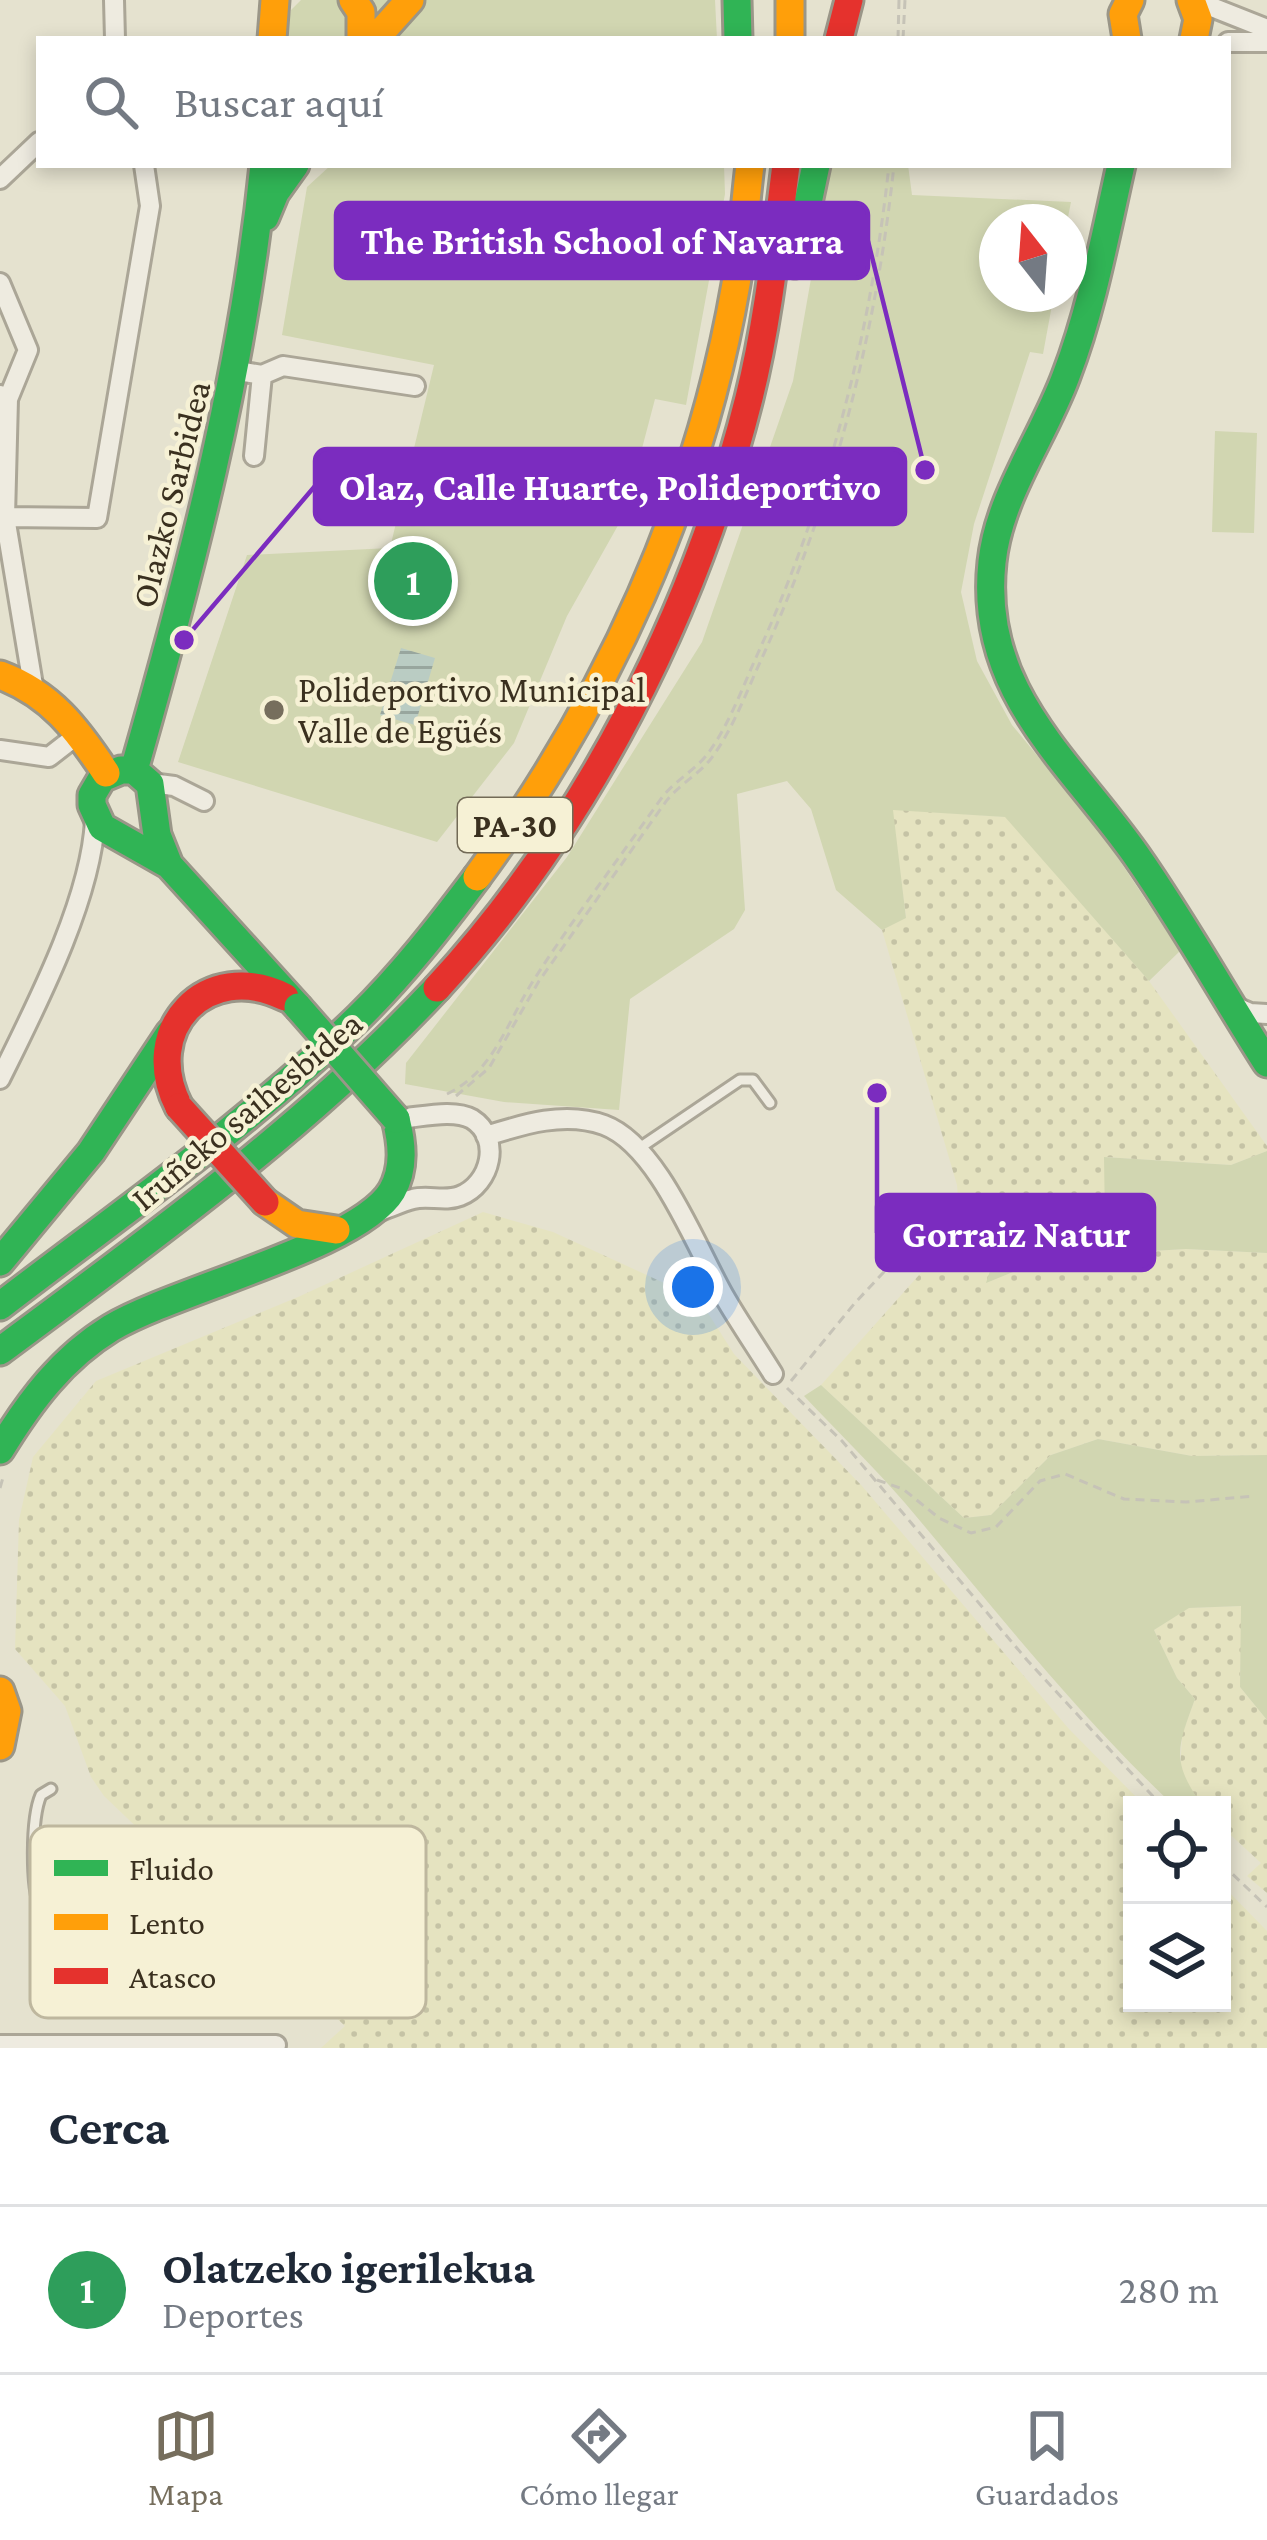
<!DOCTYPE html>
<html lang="es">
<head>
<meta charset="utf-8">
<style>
  :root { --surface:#fff; --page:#f2f2f3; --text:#1f2937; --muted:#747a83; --line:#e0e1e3; --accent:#766e5d }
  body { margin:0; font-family:"Crimson Pro",serif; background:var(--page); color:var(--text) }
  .controls { position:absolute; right:36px; bottom:36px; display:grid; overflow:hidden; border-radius:0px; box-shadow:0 6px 18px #0003 }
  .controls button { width:108px; height:108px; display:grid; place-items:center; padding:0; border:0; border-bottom:3px solid var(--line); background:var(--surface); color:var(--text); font:60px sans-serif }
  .compass { position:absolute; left:979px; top:204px; width:108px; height:108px; border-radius:50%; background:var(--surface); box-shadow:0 6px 18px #0003; rotate:343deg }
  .you { position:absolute; left:693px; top:1287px; width:42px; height:42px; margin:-30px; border:9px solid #fff; border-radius:50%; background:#1a73e8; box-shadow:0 0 0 18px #1a73e833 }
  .badge { display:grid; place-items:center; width:78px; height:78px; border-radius:50%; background:var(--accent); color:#fff; font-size:39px; font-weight:700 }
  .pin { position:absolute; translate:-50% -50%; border:6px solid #fff; box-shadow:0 3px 12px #0006 }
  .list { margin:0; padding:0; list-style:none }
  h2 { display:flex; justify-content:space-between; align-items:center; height:156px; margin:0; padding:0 48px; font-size:51px }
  h2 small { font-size:39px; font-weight:400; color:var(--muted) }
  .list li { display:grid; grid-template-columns:78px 1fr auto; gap:36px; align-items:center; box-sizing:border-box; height:168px; padding:0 48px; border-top:3px solid var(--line) }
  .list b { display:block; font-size:45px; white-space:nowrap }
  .list p { margin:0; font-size:39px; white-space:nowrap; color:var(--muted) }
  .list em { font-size:39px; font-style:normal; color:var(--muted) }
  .icon { flex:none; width:66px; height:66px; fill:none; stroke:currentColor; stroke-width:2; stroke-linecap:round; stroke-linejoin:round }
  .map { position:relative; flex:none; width:1267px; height:2048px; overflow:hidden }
  .search { position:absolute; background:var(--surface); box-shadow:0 6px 18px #0003; left:36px; right:36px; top:36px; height:132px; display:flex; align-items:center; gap:30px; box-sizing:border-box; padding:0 42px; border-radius:0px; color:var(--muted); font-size:45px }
  .sheet { height:324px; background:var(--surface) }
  nav { display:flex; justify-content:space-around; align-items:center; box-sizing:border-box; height:168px; border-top:3px solid var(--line); background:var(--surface); font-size:33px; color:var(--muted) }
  nav a { display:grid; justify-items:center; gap:6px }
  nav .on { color:var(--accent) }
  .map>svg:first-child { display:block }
</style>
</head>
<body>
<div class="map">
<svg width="1267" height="2048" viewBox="0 0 1267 2048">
  <defs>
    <pattern id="farmland-dots" width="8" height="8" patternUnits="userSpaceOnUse" patternTransform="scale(3)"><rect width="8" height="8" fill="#e5e3c0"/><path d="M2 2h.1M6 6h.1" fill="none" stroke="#c5c3a5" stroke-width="1.8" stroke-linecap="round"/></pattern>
    <pattern id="water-rules" width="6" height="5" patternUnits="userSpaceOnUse" patternTransform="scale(3)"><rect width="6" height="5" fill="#baccc3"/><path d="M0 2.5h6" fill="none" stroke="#98a69e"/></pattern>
  </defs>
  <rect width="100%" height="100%" fill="#e5e2cf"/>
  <path fill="url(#farmland-dots)" d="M892,809L1006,817L1149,981L1267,1146V1151L1231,1165L1105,1157V1222L1000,1241L988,1282L1050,1257L1186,1249L1267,1253V1455L1192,1456L1098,1439L1051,1455L991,1515L964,1518L821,1385L960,1229L957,1185L882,930L906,917Z
    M483,1212L553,1232L699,1299L734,1354L862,1486L1069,1729L1144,1805H1132V2003H1222V1885L1267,1931V2048H321L345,2026L104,1796L91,1777L65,1706L15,1649L19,1520L33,1457L96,1381L298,1297Z
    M1242,1606L1240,1687L1267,1720V1893L1247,1876L1261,1863L1222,1827V1805H1202L1180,1774L1182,1734L1195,1699L1177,1678L1154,1630L1188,1608Z"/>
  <path fill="#d1d6b1" d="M301,0H339L351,25V39H285L291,10Z
    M372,0H715L717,39H379Z
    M331,165H724L725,194L686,405L655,399L625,513L567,616L514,743L437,842L178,762L247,555L390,548L434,365L282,335L307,187Z
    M831,165H908L912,195L1071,202L1067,222H997V294H1054L1043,354L1030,352L974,524L961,592L977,661L1012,725L1102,834L1180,951L1149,981L1005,817L893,810L906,918L882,930L836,890L811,809L787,781L737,794L745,910L734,929L630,999L619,1110L504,1102L405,1084L406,1063L567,857L702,642L793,381Z
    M1215,431L1257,433L1254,533L1212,532Z
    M1267,1151V1253L1186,1249L1050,1257L986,1283L1000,1241L1105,1222L1104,1157L1231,1165Z
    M821,1385L964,1518L991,1515L1051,1455L1098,1439L1192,1456L1267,1455V1720L1240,1687L1241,1606L1189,1608L1154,1630L1177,1678L1195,1699C1177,1748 1171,1761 1202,1805H1173C1075,1712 992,1606 905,1503C873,1466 838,1432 804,1396Z"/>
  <path fill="url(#water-rules)" d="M401,648L435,658L415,725L380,715Z"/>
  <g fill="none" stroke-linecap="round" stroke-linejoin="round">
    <g stroke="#aba697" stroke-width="15">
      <path id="lane" d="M638,1149L740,1080H753L770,1103
        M51,1789L41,1795C31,1818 31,1886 40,1908L68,1912L86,1908C100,1885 85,1871 110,1850"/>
    </g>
    <g stroke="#aba697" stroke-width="24">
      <path id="street" d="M114,0L115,39
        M1194,0L1267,29
        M1228,42H1267
        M0,179L39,142
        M0,283L28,350L8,399L0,395
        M238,371L262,375L283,366L415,386
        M254,456L262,375
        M0,518L5,517L8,399
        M33,685L5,517L97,518L150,206L144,165
        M0,750L49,757L80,733
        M151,783L174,786L204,801
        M1232,1005L1250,1013L1267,1014
        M0,1079C36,1006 91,900 95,820
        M486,1136C524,1124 565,1111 604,1125C658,1145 696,1247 724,1296C739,1322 757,1348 773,1374
        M377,1212C389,1208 401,1202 413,1199C428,1195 445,1202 460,1196C491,1184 502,1138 472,1119C453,1108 418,1118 396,1119
        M0,2045H276"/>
    </g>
    <g stroke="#9a9688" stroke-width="33">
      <path id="fast" d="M737,0L738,39
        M1121,165C1105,236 1092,308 1066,376C1043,438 999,496 992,562C978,691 1069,760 1136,855C1183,922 1223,994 1267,1063
        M265,217L275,193L295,165
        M795,264L816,165
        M134,770C191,570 243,372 264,165
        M169,865L157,835L150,784L134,770H121L102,778L92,795V805L102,827L169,865L298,1007
        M0,1262L91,1152L170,1033
        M0,1306C121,1213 249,1124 359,1017C402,975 441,925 477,877
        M0,1351C152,1238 307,1127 437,988
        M0,1450C30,1401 62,1358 111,1328C177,1289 359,1246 392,1191C405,1168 402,1143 396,1119"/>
    </g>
    <g stroke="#9a9688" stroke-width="33">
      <path id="slow" d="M353,0L361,12V39
        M790,0V39
        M1191,0L1198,19L1194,39
        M272,39L275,0
        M375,39L410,0
        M1127,39L1123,14L1130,0
        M0,675C51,694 77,729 106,773
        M477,877C607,701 699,499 736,284C743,245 745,204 750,165
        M265,1202L297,1224L336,1230
        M0,1691L7,1711L0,1746"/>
    </g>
    <g stroke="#9a9688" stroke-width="33">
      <path id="jam" d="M839,39L849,0
        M437,988C587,825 695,613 749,398C768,322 776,243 786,165
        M179,1107C139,1030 206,958 285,997"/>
    </g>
    <path stroke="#c6c3b7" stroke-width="3" stroke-dasharray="9 6" stroke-linecap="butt" d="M898,39L899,0
      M903,39L905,0
      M447,1094C495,1071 508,1019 535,978C575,916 620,857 663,796C677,779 697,769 709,752C730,723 743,686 758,653C828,499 871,333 889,165
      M456,1096L489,1068L539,981L667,800C681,783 701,773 713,756C734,727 747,690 762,658C833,502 876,335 894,165
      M791,1381L854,1304L950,1201
      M787,1388L842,1441L1027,1660L1161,1805
      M877,1480L903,1489L939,1518L971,1533L996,1527L1040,1481L1065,1474L1124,1499L1186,1502L1255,1496
      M0,1488L4,1474
      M1222,1864L1267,1907"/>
    <use href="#lane" stroke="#eeebe0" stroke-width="9"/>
    <use href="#street" stroke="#eeebe0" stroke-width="18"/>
    <use href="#fast" stroke="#30b455" stroke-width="27"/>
    <use href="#slow" stroke="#ff9f0a" stroke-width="27"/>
    <use href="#jam" stroke="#e5322d" stroke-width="27"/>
    <g stroke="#9a9688" stroke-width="33" stroke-linecap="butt">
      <path id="fast-bridge" d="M298,1007L396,1119"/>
    </g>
    <g stroke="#9a9688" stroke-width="33" stroke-linecap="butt">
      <path id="jam-bridge" d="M179,1107L265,1202"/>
    </g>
    <use href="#fast-bridge" stroke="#30b455" stroke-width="27"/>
    <use href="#jam-bridge" stroke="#e5322d" stroke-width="27"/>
  </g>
  <circle fill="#766e5d" stroke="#f6f1d5" stroke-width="4.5" cx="274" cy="710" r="12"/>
  <g text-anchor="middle" stroke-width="9" stroke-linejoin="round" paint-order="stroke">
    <rect fill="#f6f1d5" stroke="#726a56" stroke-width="3" x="458" y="798" width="114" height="54" rx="9"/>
    <g font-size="33" font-weight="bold" fill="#3a301f">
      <text x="515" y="837">PA-30</text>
    </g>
    <g font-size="36" fill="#3a301f" stroke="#f6f1d5">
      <text transform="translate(170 494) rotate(-76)" y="13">Olazko Sarbidea</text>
      <text transform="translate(246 1110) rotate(-40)" y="13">Iruñeko saihesbidea</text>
    </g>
    <g font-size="36" fill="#3a301f" stroke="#f6f1d5" text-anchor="start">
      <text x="298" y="702">Polideportivo Municipal<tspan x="298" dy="41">Valle de Egüés</tspan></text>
    </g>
  </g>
  <rect x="30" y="1826" width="396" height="192" rx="18" fill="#f6f1d5" stroke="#beb79e" stroke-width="3"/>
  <rect x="54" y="1860" width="54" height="16" fill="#30b455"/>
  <rect x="54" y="1914" width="54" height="16" fill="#ff9f0a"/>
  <rect x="54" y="1968" width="54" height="16" fill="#e5322d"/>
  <g font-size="33" fill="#3a301f">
    <text x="129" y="1880">Fluido</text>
    <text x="129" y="1934">Lento</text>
    <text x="129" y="1988">Atasco</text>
  </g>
  <path fill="none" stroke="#7b2cbf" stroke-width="4.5" d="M925 470L868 241M184 640L315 486M877 1093L877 1233"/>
  <g fill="#7b2cbf" stroke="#f6f1d5" stroke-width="4.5">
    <circle cx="925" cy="470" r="12"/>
    <circle cx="184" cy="640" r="12"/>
    <circle cx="877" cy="1093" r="12"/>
  </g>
  <g fill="#7b2cbf" stroke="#7b2cbf" stroke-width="4.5">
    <rect x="336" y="203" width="532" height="75" rx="12"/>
    <rect x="315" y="449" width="590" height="75" rx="12"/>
    <rect x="877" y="1195" width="277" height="75" rx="12"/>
  </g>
  <g font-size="39" text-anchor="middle" font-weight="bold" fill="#fff">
    <text x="602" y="254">The British School of Navarra</text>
    <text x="610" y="500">Olaz, Calle Huarte, Polideportivo</text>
    <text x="1016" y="1247">Gorraiz Natur</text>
  </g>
</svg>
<div class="controls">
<button><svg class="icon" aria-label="locate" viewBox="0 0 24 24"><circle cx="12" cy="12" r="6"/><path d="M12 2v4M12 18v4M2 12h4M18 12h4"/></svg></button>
<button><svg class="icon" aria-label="layers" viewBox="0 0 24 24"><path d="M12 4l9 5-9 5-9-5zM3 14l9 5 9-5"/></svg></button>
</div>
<svg class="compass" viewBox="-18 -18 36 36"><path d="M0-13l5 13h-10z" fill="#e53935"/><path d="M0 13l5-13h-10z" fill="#747a83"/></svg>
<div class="you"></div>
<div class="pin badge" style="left:413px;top:581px;background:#2e9e5b">1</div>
<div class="search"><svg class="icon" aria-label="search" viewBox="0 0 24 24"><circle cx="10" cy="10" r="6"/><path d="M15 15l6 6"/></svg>Buscar aquí</div>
</div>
<section class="sheet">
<h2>Cerca<small></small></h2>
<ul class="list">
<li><span class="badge" style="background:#2e9e5b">1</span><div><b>Olatzeko igerilekua</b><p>Deportes</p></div><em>280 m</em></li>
</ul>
</section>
<nav>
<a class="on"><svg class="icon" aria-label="map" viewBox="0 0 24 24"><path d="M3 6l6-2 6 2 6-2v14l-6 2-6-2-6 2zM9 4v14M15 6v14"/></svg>Mapa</a>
<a><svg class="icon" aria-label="directions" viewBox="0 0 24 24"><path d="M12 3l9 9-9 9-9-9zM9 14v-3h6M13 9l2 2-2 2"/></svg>Cómo llegar</a>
<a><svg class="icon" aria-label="saved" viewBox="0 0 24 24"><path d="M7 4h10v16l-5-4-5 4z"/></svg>Guardados</a>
</nav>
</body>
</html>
